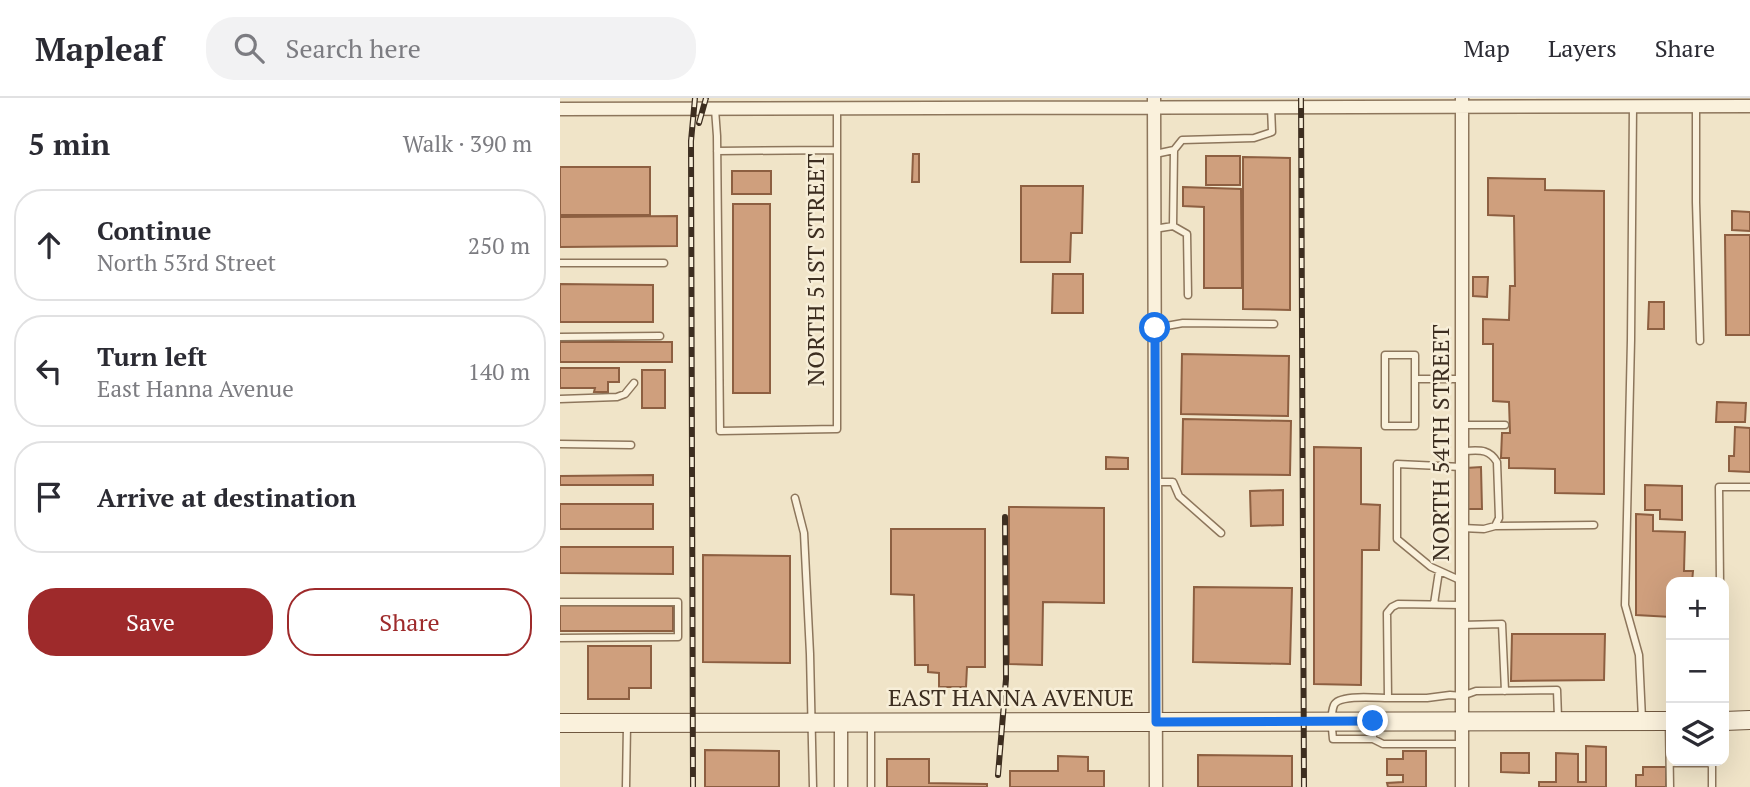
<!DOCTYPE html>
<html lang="en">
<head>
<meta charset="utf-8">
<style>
  :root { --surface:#fff; --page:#f2f2f3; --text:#2b2b33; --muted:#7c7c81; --line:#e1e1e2; --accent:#9e2a2b }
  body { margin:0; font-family:"PT Serif",serif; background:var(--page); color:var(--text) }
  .controls { position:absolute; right:21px; bottom:21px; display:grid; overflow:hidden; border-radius:14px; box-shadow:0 7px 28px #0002 }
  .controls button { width:63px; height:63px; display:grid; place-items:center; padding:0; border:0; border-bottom:2px solid var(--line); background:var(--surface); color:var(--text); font:35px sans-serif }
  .stop { position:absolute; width:21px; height:21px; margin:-16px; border:5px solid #1a73e8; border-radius:50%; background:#fff }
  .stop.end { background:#1a73e8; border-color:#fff; box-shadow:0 2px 7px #0008 }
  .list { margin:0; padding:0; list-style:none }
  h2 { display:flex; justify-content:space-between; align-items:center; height:91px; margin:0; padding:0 28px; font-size:30px }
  h2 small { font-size:23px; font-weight:400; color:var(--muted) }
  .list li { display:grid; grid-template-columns:46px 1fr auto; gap:21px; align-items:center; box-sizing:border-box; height:112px; margin:0 14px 14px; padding:0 14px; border:2px solid var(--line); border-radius:28px }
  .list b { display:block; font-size:26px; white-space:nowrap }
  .list p { margin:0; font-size:23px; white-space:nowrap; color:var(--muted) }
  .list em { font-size:23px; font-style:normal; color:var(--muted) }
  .actions { display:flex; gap:14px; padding:21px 28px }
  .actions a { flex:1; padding:16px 0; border:2px solid var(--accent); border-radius:28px; text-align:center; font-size:24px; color:var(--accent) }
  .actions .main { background:var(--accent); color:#fff }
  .icon { flex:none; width:38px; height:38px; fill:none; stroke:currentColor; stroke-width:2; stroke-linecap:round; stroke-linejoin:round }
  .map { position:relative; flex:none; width:1190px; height:689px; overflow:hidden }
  header { display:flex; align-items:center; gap:42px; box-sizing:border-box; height:98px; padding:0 35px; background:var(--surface); border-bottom:2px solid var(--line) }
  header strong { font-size:33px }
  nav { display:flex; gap:38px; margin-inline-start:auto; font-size:24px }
  .search { width:490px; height:63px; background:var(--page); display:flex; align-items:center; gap:18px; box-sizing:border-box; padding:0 24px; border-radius:28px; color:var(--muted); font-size:26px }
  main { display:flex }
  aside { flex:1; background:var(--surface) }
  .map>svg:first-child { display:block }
</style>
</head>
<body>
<header>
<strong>Mapleaf</strong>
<div class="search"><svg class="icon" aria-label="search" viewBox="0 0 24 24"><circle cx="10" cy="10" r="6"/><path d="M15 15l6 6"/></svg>Search here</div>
<nav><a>Map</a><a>Layers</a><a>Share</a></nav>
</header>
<main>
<aside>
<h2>5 min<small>Walk · 390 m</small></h2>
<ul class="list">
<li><svg class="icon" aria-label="ahead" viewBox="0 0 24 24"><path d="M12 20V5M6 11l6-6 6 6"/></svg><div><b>Continue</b><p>North 53rd Street</p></div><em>250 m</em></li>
<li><svg class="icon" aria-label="left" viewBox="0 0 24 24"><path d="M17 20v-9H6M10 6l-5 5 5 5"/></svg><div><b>Turn left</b><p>East Hanna Avenue</p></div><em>140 m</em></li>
<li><svg class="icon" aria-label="arrive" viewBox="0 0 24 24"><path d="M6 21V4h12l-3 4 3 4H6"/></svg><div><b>Arrive at destination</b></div></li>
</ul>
<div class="actions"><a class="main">Save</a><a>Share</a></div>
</aside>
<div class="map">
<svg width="1190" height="689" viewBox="0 0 1190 689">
  <rect width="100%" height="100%" fill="#f0e4c8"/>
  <path fill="#cf9f7d" stroke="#8d5f41" stroke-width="2" d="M353,56H359V84H352Z
    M646,58H680V87H646Z
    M683,59L730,60V212L683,211Z
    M0,69H90V117H0Z
    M172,73H211V96H172Z
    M928,80L985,81V92L1044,93V396L995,395V371L949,370V360H941L942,335H950L949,304L933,303V246H923V221L949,222L950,188H955L954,118L928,117Z
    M461,88H523L522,135H511L510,164H461Z
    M623,89L681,91L682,190H644V109L623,108Z
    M173,106H210V295H173Z
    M1172,113L1190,114V133L1172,132Z
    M117,118V148L0,149V119Z
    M1165,137H1190V237H1166Z
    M493,176H523V215H492Z
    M913,179H928L927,199L913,198Z
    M0,186L93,187V224H0Z
    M1089,204H1104V231H1088Z
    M0,244H112V264H0Z
    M622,256L729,258L728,318L621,316Z
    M0,270H59V284H48V294H34L35,290H0Z
    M82,272H105V310H82Z
    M1157,304L1186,305L1185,324H1156Z
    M623,321L731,323L730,377L622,376Z
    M1175,329L1190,330V374L1169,373V358H1174Z
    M754,349L801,350V406L820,407L819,452H802L801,587L754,586Z
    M546,359L568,360V371H546Z
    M921,369L922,411H906V370Z
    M93,377V387H0V378Z
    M1085,387L1122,388V422L1100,421V412H1085Z
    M723,392V427L691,428L690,393Z
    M0,406H93V431H0Z
    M449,409L544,410V505L483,504L482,567L449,566Z
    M1076,416L1093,417V433L1125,434L1124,473H1133L1132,484H1111V519L1076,517Z
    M331,431H425V569H407L406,589H379V575L368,574V567H355L354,497L331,496Z
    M0,449H113V476L0,475Z
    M143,457L230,458V565L143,564Z
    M634,489L732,490L730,566L633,564Z
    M0,507L113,508V533H0Z
    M952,536H1045L1044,582L951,583Z
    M28,548H91V590H69V601H28Z
    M1026,648L1046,649V689H979V684H996V655L1018,656V684H1026Z
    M145,652L219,653V689H145Z
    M843,653H866V689H828L827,685L843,684V677H827V661H843Z
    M941,655H969V675L941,674Z
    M638,657L732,658V689H638Z
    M498,658L528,659V673H544V689H450V673H498Z
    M327,661H369V685L427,686V689H327Z
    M1083,669H1106V689H1076V677H1083Z"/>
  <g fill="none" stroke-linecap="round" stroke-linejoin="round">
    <g stroke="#8d765c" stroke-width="9">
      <path id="lane" d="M1073,8L1071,242L1065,507L1079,557L1082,621
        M1136,8V104L1140,243
        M155,11L157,38L160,333L277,331V12
        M157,53L277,52
        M595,56L614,52L622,42L694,40L712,34L711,9
        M613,128L627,136L628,197
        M594,131L613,128L614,52
        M0,165H104
        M595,230L623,225L714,226
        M0,239L100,238
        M825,257H855V328H825Z
        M855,281H902
        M0,301L57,299L65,296L74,285
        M902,327H945
        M0,346L71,347
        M902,353C917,353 928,349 937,364L939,420L935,428L924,431L902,430
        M902,369L837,366V441L871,469L902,483
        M595,384H613L619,398L661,435
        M235,400L244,435L250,556L253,689
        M935,428L1034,427
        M1160,484L1159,389H1190
        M0,504H118V539L0,540
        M874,506L879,473
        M902,507L838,506L832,509L827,515L828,600H867L890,597L902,598L916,593L997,592L998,620
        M902,527L942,526L945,593
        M813,625V641L823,646H902
        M1109,625L1110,689
        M813,641H773C772,630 770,617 774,607C779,596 816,600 828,600
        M1110,665H1149L1152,667V689
        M66,689L67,627
        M311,689V627"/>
    </g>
    <g stroke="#8d765c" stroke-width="15">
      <path id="street" d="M594,0L596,689
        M902,0V689
        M0,11C397,11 793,8 1190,8
        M281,625V689"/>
    </g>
    <g stroke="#6f573f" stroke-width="20">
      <path id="secondary" d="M1164,623L1190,622
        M0,625L1111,623"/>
    </g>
    <use href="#lane" stroke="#faf1dc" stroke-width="6"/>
    <use href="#street" stroke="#faf1dc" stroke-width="12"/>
    <use href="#secondary" stroke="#faf1dc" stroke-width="18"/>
    <g stroke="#3d2e20" stroke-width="6">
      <path id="rail" d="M741,0L744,689
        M139,25L146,0
        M438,677L446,581L445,419
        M133,689L131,43L135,0"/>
    </g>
    <use href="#rail" stroke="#f7eed8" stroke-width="3.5" stroke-dasharray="10" stroke-linecap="butt"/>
  </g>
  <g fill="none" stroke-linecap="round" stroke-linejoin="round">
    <path stroke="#1a73e8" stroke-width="9" d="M595,230L596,624L813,623"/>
  </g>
  <g text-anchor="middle" stroke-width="5" stroke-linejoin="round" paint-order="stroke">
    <g font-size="24" fill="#3d2e20" stroke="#f7eed8">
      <text transform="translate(256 172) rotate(-90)" y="8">NORTH 51ST STREET</text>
      <text transform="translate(881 345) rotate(-90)" y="8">NORTH 54TH STREET</text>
      <text x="451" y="608">EAST HANNA AVENUE</text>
    </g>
  </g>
</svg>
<div class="controls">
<button>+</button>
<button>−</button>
<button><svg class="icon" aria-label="layers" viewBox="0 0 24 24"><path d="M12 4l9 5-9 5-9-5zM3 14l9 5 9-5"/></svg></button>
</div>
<div class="stop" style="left:595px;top:230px"></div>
<div class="stop end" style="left:813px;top:623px"></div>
</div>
</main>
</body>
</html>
